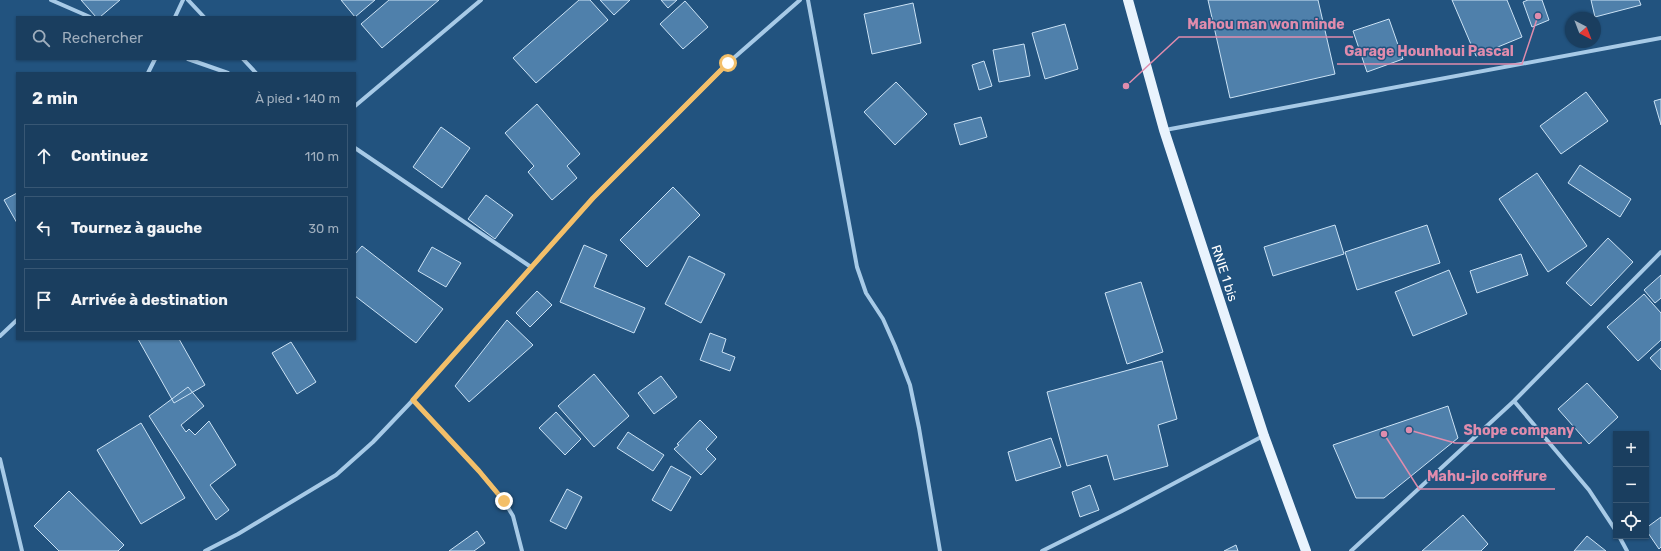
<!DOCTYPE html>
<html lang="fr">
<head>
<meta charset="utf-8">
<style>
  :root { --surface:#1a3e5f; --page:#234565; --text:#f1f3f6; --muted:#9faebd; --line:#385774 }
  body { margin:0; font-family:Rubik,sans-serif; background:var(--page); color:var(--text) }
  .controls { position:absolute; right:12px; bottom:12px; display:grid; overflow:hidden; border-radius:0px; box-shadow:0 1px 3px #0004 }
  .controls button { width:36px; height:36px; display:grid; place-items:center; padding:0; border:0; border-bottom:1px solid var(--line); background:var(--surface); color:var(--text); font:20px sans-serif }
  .compass { position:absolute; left:1565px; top:12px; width:36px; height:36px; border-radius:50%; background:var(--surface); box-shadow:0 1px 3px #0004; rotate:138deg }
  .stop { position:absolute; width:12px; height:12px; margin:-9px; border:3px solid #f3bf69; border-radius:50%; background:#fff }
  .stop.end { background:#f3bf69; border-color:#fff; box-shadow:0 1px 4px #0008 }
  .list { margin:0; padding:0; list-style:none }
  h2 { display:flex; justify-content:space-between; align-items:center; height:52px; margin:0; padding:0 16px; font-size:17px }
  h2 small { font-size:13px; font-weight:400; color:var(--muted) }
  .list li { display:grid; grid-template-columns:26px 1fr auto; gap:12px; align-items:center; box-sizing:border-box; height:64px; margin:0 8px 8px; padding:0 8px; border:1px solid var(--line); border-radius:0px }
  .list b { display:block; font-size:15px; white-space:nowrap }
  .list em { font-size:13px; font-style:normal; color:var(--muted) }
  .icon { flex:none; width:22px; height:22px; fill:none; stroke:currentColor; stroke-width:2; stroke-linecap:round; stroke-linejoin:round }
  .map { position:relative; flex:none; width:1661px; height:551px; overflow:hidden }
  .search { position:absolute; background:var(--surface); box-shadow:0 1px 3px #0004; left:16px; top:16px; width:340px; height:44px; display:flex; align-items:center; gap:10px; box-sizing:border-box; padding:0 14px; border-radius:0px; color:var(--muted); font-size:15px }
  .panel { position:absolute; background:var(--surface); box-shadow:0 1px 3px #0004; left:16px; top:72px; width:340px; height:268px; border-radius:0px }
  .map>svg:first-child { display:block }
</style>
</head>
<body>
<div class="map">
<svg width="1661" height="551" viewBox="0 0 1661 551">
  <rect width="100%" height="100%" fill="#22537f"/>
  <path fill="#4f80ab" stroke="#cbe2f5" d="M81,0H120L100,17H96Z
    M341,0H375L355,17Z
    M389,0H439L382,48L361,24Z
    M579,0H590L608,20L536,83L513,58Z
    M600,0H630L614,15Z
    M661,0H677L668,8Z
    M1208,0H1318L1335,74L1230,98Z
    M1452,0H1507L1522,37L1476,56Z
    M1528,0H1542L1549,20L1532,27L1523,2Z
    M1591,0H1639L1641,5L1595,17Z
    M685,1L708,27L683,49L660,24Z
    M913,3L921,43L872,54L864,14Z
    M1389,19L1403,59L1367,72L1353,31Z
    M1065,24L1078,69L1045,79L1032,33Z
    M1024,44L1030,76L999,82L993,50Z
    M984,61L992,86L979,90L972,65Z
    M896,82L927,114L895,145L864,112Z
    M1586,92L1608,121L1561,154L1540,126Z
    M1661,99V125L1654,101Z
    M537,104L580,154L567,166L577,178L552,200L528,172L534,166L505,133Z
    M981,117L987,137L960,145L954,124Z
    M441,127L470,148L442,188L413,167Z
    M1580,165L1631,199L1620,217L1568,183Z
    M1537,173L1587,246L1548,272L1499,199Z
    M673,187L700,215L647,267L620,240Z
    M17,193V223L4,200Z
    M486,195L513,215L495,239L468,219Z
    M1335,225L1344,254L1273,276L1264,247Z
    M1427,225L1440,263L1357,290L1345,252Z
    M1608,238L1633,262L1591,306L1566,283Z
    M584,245L607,255L594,287L645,308L634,333L560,302Z
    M362,246L443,309L416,343L355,296V254Z
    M432,247L461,263L446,287L418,271Z
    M1521,254L1528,275L1477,293L1470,271Z
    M689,256L725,274L701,323L665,304Z
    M1449,270L1467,314L1413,336L1395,292Z
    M1661,275V298L1655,303L1644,290Z
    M1141,282L1163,352L1127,364L1105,293Z
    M537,291L552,305L530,327L516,313Z
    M1644,294L1661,313V340L1638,361L1607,327Z
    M507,320L533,345L469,402L455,386Z
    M710,333L726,339L722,352L735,357L730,371L700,360Z
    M138,339H179L205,385L174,403Z
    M291,342L316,382L297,394L272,353Z
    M1661,348V370L1650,358Z
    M1162,361L1177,419L1158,425L1168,466L1114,480L1107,455L1067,466L1047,392Z
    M594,374L629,416L594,447L558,406Z
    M661,376L677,397L654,414L638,393Z
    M1587,383L1618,417L1589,444L1558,409Z
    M188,387L204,406L181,425L186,432L189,429L195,435L209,421L236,465L210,485L229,510L216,520L149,416Z
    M1448,406L1458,438L1384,498H1356L1333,445Z
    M556,412L581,439L565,455L539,428Z
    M700,420L717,437L706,449L716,459L701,475L674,449L679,445L677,444Z
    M141,423L185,498L141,524L97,450Z
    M628,432L664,455L653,471L617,448Z
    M1051,438L1061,467L1016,481L1008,452Z
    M671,466L691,477L671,511L652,500Z
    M1090,485L1099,510L1080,517L1072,492Z
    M567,489L582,497L566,529L550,521Z
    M69,491L124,545L118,551H59L34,526Z
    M1463,515L1488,544L1481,551H1422Z
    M1661,517V547L1659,549L1646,530V528Z
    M477,531L485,543L474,551H449Z
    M1587,536L1606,551H1574Z
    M1236,545L1238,551H1224Z"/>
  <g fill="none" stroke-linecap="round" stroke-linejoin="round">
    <path stroke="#a7cae7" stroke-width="4" d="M51,0L90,17
      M188,0L204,17
      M808,0L857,267L866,293L883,319L895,346L910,385L919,428L940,551
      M175,17L183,0
      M188,59L228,73
      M243,59L256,73
      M148,73L155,59
      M355,106L481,0
      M1165,130L1661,38
      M355,148L531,267
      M0,336L17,320
      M413,400L479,471L504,501L513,516L522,551
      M1514,401L1589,490L1616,531
      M0,459L22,551
      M1619,536L1627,551
      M205,551L238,534L336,475L373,442L413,400L593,198L728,63L800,0
      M1042,551L1122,511L1263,436
      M1351,551L1514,401L1661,252"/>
    <path stroke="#e9f3fd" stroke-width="10" d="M1128,0L1164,130L1264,436L1306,551"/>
  </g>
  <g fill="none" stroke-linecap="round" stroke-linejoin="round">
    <path stroke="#f3bf69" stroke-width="5" d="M504,501L479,471L413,400L593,198L728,63"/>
  </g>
  <g text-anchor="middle" stroke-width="3" stroke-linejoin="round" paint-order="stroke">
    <g font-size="13" fill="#fff" stroke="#22537f">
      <text transform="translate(1225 273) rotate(72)" y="5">RNIE 1 bis</text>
    </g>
  </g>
  <path fill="none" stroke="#e08cad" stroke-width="1.5" d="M1126 86L1179 37H1353M1538 16L1522 64H1337M1409 430L1455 443H1582M1384 434L1419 489H1555"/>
  <g fill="#e08cad" stroke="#22537f" stroke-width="1.5">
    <circle cx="1126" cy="86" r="4"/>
    <circle cx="1538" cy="16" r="4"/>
    <circle cx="1409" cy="430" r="4"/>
    <circle cx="1384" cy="434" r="4"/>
  </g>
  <g font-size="14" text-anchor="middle" font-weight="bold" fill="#e08cad" stroke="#22537f" stroke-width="3" stroke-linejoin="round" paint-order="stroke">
    <text x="1266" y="29">Mahou man won minde</text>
    <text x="1429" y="56">Garage Hounhoui Pascal</text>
    <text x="1519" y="435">Shope company</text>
    <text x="1487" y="481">Mahu-jlo coiffure</text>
  </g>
</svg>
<div class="controls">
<button>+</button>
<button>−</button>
<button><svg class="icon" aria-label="locate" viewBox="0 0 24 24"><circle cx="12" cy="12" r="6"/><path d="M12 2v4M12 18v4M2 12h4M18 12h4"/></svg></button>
</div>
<svg class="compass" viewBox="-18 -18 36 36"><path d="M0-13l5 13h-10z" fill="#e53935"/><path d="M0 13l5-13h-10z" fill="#9faebd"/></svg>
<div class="stop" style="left:728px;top:63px"></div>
<div class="stop end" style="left:504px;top:501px"></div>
<div class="search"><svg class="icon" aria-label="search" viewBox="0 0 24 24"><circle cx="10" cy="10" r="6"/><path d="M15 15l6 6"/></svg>Rechercher</div>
<section class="panel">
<h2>2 min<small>À pied · 140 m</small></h2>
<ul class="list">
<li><svg class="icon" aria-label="ahead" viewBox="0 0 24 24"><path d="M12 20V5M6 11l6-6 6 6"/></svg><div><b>Continuez</b></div><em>110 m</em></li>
<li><svg class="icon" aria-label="left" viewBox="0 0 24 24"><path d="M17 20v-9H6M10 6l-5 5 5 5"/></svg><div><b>Tournez à gauche</b></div><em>30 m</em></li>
<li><svg class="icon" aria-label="arrive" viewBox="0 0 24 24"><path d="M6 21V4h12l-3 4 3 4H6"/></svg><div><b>Arrivée à destination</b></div></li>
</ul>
</section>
</div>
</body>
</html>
